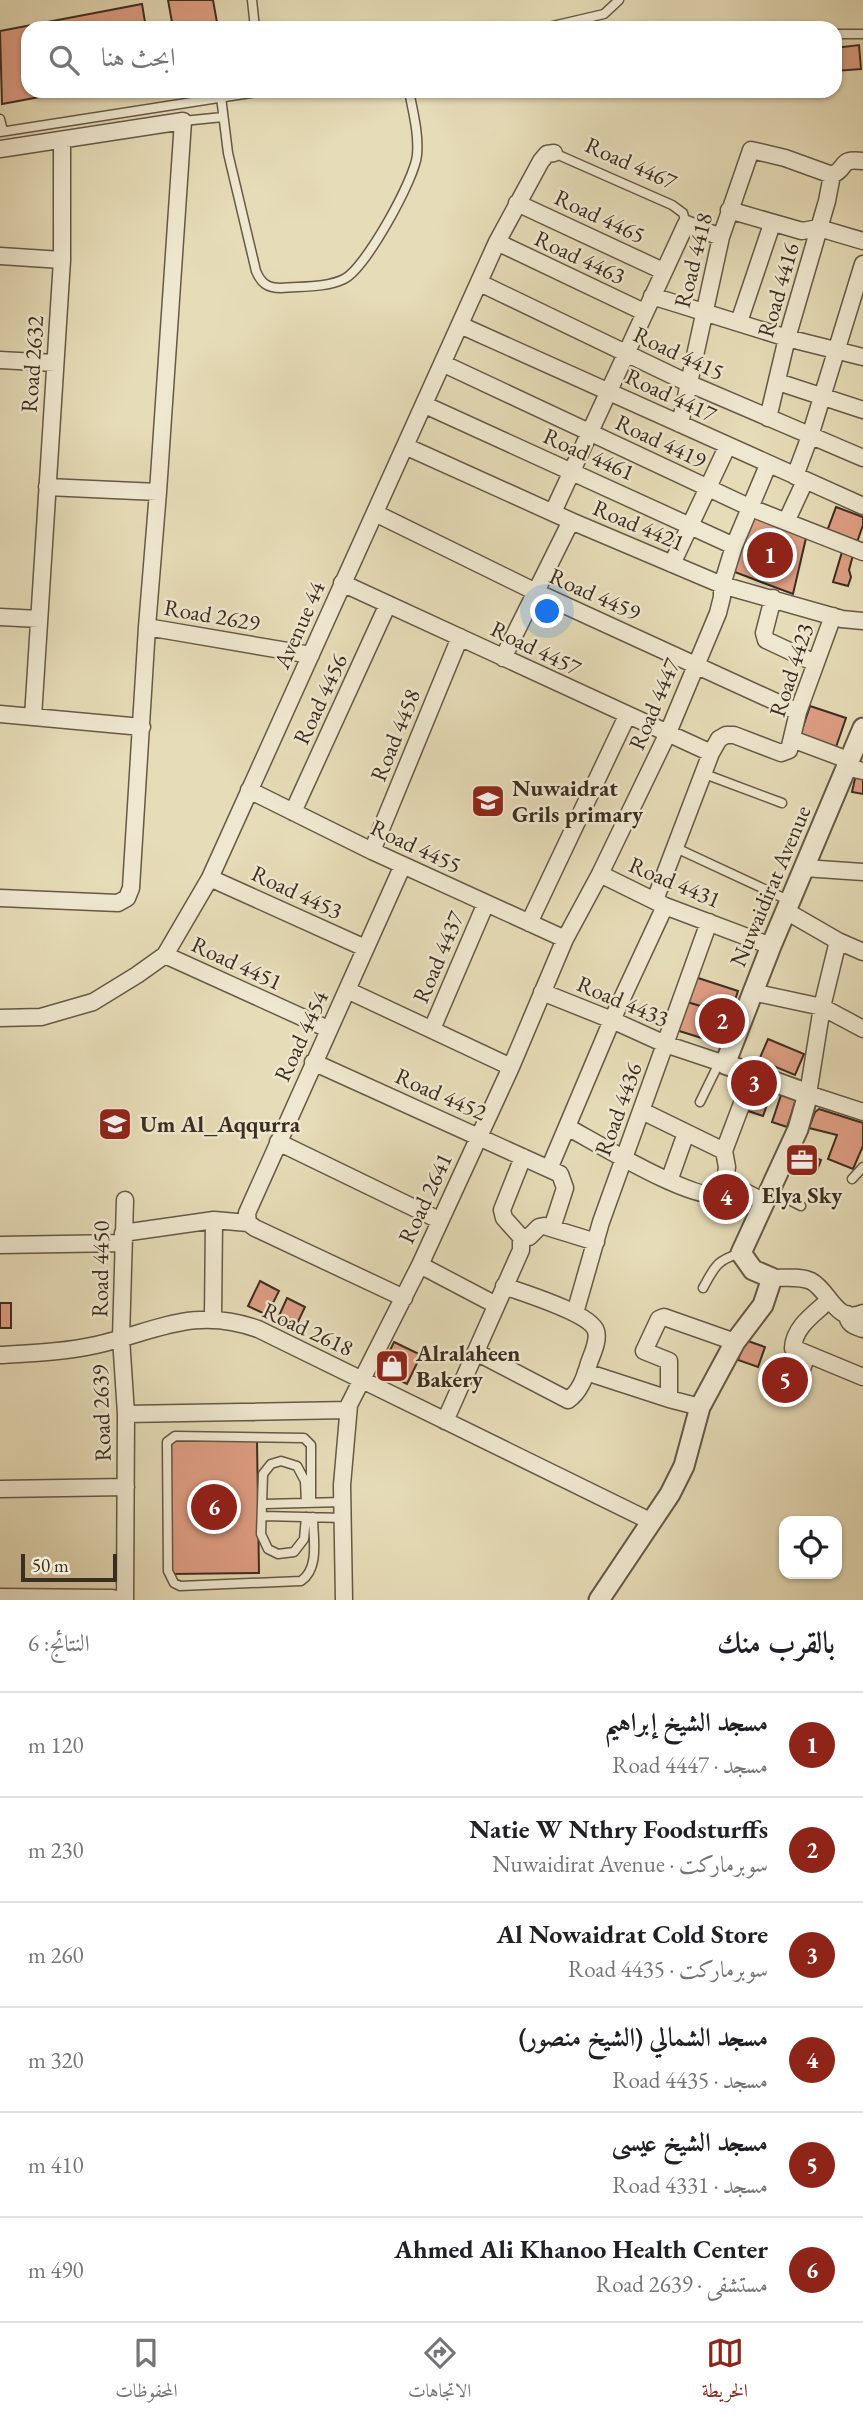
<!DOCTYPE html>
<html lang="ar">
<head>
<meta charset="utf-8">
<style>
  :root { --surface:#fff; --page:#f2f2f2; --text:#202124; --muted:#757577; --line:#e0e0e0; --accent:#8f2418 }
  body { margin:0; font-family:"EB Garamond",Amiri,serif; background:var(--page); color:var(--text); direction:rtl }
  .controls { position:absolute; right:21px; bottom:21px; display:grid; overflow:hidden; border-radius:14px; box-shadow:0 2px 5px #0004 }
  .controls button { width:63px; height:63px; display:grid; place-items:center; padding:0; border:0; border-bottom:2px solid var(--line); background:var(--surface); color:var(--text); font:35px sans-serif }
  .scale { position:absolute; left:21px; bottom:18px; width:96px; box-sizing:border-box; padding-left:7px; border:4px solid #3b2d20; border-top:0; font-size:19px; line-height:24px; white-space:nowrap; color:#3b2d20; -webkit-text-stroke:5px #efe8d0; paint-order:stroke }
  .you { position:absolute; left:548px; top:612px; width:24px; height:24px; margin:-18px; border:5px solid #fff; border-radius:50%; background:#1a73e8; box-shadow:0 0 0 10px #1a73e833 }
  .badge { display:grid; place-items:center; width:46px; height:46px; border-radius:50%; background:var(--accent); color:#fff; font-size:23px; font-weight:700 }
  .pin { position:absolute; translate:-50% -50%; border:4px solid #fff; box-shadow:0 2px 7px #0006 }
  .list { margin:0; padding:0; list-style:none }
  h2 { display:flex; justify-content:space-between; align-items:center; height:91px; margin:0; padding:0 28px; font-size:30px }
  h2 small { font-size:23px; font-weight:400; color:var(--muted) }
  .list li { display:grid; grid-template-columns:46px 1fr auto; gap:21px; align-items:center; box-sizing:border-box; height:105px; padding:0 28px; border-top:2px solid var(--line) }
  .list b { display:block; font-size:26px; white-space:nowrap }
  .list p { margin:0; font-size:23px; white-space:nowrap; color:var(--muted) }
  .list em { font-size:23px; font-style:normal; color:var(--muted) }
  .icon { flex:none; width:38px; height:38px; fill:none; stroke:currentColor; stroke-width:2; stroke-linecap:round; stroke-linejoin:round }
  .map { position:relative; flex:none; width:863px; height:1600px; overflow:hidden; direction:ltr }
  .search { position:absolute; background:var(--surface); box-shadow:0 2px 5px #0004; left:21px; right:21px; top:21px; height:77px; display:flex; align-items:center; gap:18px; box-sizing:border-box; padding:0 24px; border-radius:21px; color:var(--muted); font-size:26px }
  .sheet { height:721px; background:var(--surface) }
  nav { display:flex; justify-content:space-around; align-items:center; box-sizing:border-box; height:98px; border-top:2px solid var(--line); background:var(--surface); font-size:19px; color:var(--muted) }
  nav a { display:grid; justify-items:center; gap:4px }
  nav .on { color:var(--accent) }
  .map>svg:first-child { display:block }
</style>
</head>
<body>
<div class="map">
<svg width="863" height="1600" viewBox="0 0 863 1600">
  <rect width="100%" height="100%" fill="#e6dcb7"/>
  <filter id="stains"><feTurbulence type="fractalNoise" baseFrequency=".00286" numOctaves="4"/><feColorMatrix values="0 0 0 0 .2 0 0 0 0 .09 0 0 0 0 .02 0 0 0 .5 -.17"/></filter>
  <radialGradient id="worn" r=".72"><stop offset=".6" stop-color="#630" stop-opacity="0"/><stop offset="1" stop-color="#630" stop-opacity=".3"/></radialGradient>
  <path fill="#df9e84" stroke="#3b2d20" stroke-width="2" d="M168,0H213L218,28H173Z
    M142,4L146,28H28V91H72L2,104L0,31Z
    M859,45L861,69L835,71V48Z
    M836,507L863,517V525L856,545L826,534Z
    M757,517L806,538L793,594L732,571L752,518Z
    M842,552L853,555L849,570L851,577L848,586L833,582Z
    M810,706L846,718L836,747L800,736Z
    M856,774L863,775V794L852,792Z
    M692,976L738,991L730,1015L684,1001Z
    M684,1001L730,1015L721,1044L676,1030Z
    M768,1039L804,1054L795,1075L759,1060Z
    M757,1083L773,1088L763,1116L748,1111Z
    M783,1089L798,1094L787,1127L772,1122Z
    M819,1109L863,1123V1146L853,1169L828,1159L837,1135L809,1128L815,1112Z
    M799,1151L821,1160L816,1173L794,1164Z
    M260,1281L279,1291L267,1315L248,1306Z
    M287,1298L305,1307L296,1326L278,1318Z
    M0,1303H11V1328H0Z
    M745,1340L765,1347L758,1367L738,1360Z
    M394,1342L421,1355L407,1384L380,1371Z
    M257,1440L259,1573L172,1574L169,1441Z"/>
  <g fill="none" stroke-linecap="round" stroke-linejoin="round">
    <g stroke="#665946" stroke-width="11">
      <path id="service" d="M252,0L255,28
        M544,28L604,14L619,0
        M835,34H863
        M221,97L228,153L256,271C261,283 267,288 281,288C300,286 326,288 344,279C365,269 415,179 417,155C419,134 413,112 409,91
        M0,119L3,131
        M183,121L223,117
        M0,132L263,91
        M554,153L672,205L683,213L686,224
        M702,773L782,803
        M676,848L790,901
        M700,1102L719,1063
        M852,1179L863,1167
        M771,1191L801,1206
        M703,1288C715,1266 717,1260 741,1253
        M799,1388L811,1356
        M306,1503L305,1481L297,1466L281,1461L271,1464L263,1474L261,1534L268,1549L278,1554L294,1552L304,1539L306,1517
        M311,1503V1445L304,1438L175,1436L167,1442L168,1571L174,1583L180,1586L301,1581C320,1568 313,1538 313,1517
        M265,1504L342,1502
        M264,1516L343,1518"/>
    </g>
    <g stroke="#665946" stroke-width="19">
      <path id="minor" d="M0,149L183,121L158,492L147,627L131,888L127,898L118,903L0,898
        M517,203L663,271
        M729,210L802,231L819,228L863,241
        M497,242L644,312
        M0,256L62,260
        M480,283L688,383L863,458
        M652,296L787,338L863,357
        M739,322L772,224
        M460,325L863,506
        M0,360L55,363
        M444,364L751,508L863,552
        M778,382L863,410
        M425,405L734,546
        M768,418L787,338L827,201L832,175
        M680,424L721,237L751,150L785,158L832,175C849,168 837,158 863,161
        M405,446L571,521L722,585L842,619L863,621
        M795,476L810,436L863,264
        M47,487L158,492
        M553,512L686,224L721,237
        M375,513L536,592L798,712
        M786,522L805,481
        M672,564L727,447
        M342,583L711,753
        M773,598L764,633L766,640L815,663
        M0,617L39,619
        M147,627L311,655
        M503,658L571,521
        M0,714L142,727
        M33,717L62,260V140
        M792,739L848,760
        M845,767L863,771
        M249,790L372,851L565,939
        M293,812L388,604
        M372,851L460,637
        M403,865L247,1213L248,1223L255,1228L404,1298
        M804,868L863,872
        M600,874L665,906L771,946
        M210,878L365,948
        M655,900L711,753L719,739L726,735H734L781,753L789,750L798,712L833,616
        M786,911L838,941L863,952
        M529,923L627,716
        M838,941L822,1007L808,1094L863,1112
        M165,955L328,1029
        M347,990L511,1067
        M542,992L612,1020L665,1044L725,1064
        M752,992L822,1007L863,1029
        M0,1018L41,1017L93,1002L137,975L165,955L210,878L497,242L541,161L547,154L554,153
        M432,1029L486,903
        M313,1062L560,1174L565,1188L552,1228
        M642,1111L724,1151
        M567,1127C594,1141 696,1204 721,1194L725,1182L765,1202
        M278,1142L439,1220
        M549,1169L612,1020L665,906
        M669,1181L686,1133
        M725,1182L727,1167L724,1151L753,1074
        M125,1200L121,1338L126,1414L125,1600
        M123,1233L214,1220L248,1223
        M521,1237H529L539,1227L544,1226L596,1242
        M0,1245L123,1243
        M420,1265L496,1305
        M772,1278C785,1278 800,1276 811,1281C830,1291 836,1325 863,1313
        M828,1301C814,1314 794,1327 793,1348L863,1377
        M575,1313L601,1222L709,922
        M847,1314C848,1325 854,1326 863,1329
        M213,1318L214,1220
        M476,1352L568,1400C580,1392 585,1377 589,1363C592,1354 599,1341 596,1331C590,1313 523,1293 504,1286
        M0,1355C32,1353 64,1352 96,1345C157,1331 194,1306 258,1329L652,1522
        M586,1372L669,1399L700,1407
        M669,1399V1361L644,1351L659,1319L664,1317L735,1342
        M126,1414L348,1410
        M445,1421L521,1250V1237L504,1218L502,1210L523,1157
        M0,1489L126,1487
        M0,1597L112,1598L119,1600
        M344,1600L342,1485L349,1405L420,1265L511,1067L565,939L600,874L667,735L718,613L722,597V585L734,546L768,465"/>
    </g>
    <g stroke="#665946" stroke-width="23">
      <path id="tertiary" d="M599,1600L670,1494L684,1466L700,1407L735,1342L763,1305L772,1278L753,1270L741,1253L798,1129L808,1094L725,1064L771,946L863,728"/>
    </g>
    <use href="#service" stroke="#efe8d0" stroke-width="8"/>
    <use href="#minor" stroke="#efe8d0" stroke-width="16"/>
    <use href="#tertiary" stroke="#efe8d0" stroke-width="19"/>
  </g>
  <defs>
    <g id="school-square" transform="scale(1.75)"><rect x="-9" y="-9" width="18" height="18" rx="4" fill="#8f2418" stroke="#efe8d0"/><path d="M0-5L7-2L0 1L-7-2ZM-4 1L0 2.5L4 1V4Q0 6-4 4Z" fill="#fff"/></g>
    <g id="office-square" transform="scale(1.75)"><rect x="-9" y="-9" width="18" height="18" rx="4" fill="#8f2418" stroke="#efe8d0"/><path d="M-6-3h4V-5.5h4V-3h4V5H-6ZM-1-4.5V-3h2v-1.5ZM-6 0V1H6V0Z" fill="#fff"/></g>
    <g id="shop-square" transform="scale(1.75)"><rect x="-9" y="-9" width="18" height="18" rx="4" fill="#8f2418" stroke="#efe8d0"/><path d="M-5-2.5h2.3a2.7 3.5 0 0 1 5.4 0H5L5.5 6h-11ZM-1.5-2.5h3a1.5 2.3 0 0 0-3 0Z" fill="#fff"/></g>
  </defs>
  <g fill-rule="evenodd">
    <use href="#school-square" x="488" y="801"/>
    <use href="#school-square" x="115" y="1124"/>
    <use href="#office-square" x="802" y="1160"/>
    <use href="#shop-square" x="392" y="1366"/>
  </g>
  <g text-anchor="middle" stroke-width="5" stroke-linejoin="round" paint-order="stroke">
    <g font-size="23" fill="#3b2d20" stroke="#efe8d0">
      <text transform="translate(631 163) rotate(24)" y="8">Road 4467</text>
      <text transform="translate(600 216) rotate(25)" y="8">Road 4465</text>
      <text transform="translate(580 257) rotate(25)" y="8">Road 4463</text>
      <text transform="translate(693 260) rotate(-76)" y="8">Road 4418</text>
      <text transform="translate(778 290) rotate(-74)" y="8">Road 4416</text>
      <text transform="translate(679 353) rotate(25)" y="8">Road 4415</text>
      <text transform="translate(32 364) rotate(-86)" y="8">Road 2632</text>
      <text transform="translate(671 395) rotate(25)" y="8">Road 4417</text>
      <text transform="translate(661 441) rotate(25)" y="8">Road 4419</text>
      <text transform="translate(589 454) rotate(24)" y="8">Road 4461</text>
      <text transform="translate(639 525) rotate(23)" y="8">Road 4421</text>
      <text transform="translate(595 594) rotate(24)" y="8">Road 4459</text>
      <text transform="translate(212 615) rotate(10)" y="8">Road 2629</text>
      <text transform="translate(299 625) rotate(-66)" y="8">Avenue 44</text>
      <text transform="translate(536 648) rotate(26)" y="8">Road 4457</text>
      <text transform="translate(791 670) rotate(-72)" y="8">Road 4423</text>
      <text transform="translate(320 699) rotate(-65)" y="8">Road 4456</text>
      <text transform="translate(654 704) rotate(-67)" y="8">Road 4447</text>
      <text transform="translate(395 735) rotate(-68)" y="8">Road 4458</text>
      <text transform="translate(416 846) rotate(25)" y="8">Road 4455</text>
      <text transform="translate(675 882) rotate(23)" y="8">Road 4431</text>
      <text transform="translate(770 886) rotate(-67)" y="8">Nuwaidirat Avenue</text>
      <text transform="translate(297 892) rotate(25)" y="8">Road 4453</text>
      <text transform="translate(438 957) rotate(-67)" y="8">Road 4437</text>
      <text transform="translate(237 963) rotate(25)" y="8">Road 4451</text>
      <text transform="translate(623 1001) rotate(23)" y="8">Road 4433</text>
      <text transform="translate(301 1036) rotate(-65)" y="8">Road 4454</text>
      <text transform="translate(441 1094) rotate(24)" y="8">Road 4452</text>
      <text transform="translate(618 1109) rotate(-70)" y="8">Road 4436</text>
      <text transform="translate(425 1198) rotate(-65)" y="8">Road 2641</text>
      <text transform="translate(100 1269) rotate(-89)" y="8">Road 4450</text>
      <text transform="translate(308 1329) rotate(25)" y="8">Road 2618</text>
      <text transform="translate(101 1413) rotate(-92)" y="8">Road 2639</text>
    </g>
    <g font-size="23" font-weight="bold" fill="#3b2d20" stroke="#efe8d0" text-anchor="start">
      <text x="512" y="796">Nuwaidrat<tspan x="512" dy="26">Grils primary</tspan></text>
      <text x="140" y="1132">Um Al_Aqqurra</text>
      <text x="802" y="1203" text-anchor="middle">Elya Sky</text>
      <text x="416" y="1361">Alralaheen<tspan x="416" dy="26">Bakery</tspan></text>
    </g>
  </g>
  <rect width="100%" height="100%" filter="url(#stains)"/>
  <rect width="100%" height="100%" fill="url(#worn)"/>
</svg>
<div class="controls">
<button><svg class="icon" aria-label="locate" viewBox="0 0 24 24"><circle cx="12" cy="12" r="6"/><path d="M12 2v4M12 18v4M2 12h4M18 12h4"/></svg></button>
</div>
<div class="scale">50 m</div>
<div class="you"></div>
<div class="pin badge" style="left:770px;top:555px">1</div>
<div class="pin badge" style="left:722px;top:1021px">2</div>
<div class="pin badge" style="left:754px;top:1083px">3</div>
<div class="pin badge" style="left:726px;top:1197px">4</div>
<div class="pin badge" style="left:785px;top:1380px">5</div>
<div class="pin badge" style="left:214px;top:1507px">6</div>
<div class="search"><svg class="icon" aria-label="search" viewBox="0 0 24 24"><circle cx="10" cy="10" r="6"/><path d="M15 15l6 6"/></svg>ابحث هنا</div>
</div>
<section class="sheet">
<h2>بالقرب منك<small>النتائج: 6</small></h2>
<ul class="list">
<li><span class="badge">1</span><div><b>مسجد الشيخ إبراهيم</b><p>مسجد · Road 4447</p></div><em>120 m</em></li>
<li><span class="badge">2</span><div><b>Natie W Nthry Foodsturffs</b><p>سوبرماركت · Nuwaidirat Avenue</p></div><em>230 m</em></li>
<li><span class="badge">3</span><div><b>Al Nowaidrat Cold Store</b><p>سوبرماركت · Road 4435</p></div><em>260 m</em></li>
<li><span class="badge">4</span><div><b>مسجد الشمالي (الشيخ منصور)</b><p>مسجد · Road 4435</p></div><em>320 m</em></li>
<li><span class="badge">5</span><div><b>مسجد الشيخ عيسى</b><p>مسجد · Road 4331</p></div><em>410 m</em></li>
<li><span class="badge">6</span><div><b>Ahmed Ali Khanoo Health Center</b><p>مستشفى · Road 2639</p></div><em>490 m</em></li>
</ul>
</section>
<nav>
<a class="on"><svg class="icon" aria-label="map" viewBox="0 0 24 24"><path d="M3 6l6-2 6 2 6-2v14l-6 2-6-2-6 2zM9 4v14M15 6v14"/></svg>الخريطة</a>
<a><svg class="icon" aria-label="directions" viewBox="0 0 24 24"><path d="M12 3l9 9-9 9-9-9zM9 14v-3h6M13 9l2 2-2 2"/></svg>الاتجاهات</a>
<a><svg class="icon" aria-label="saved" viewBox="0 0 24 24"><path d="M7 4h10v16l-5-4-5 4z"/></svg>المحفوظات</a>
</nav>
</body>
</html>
